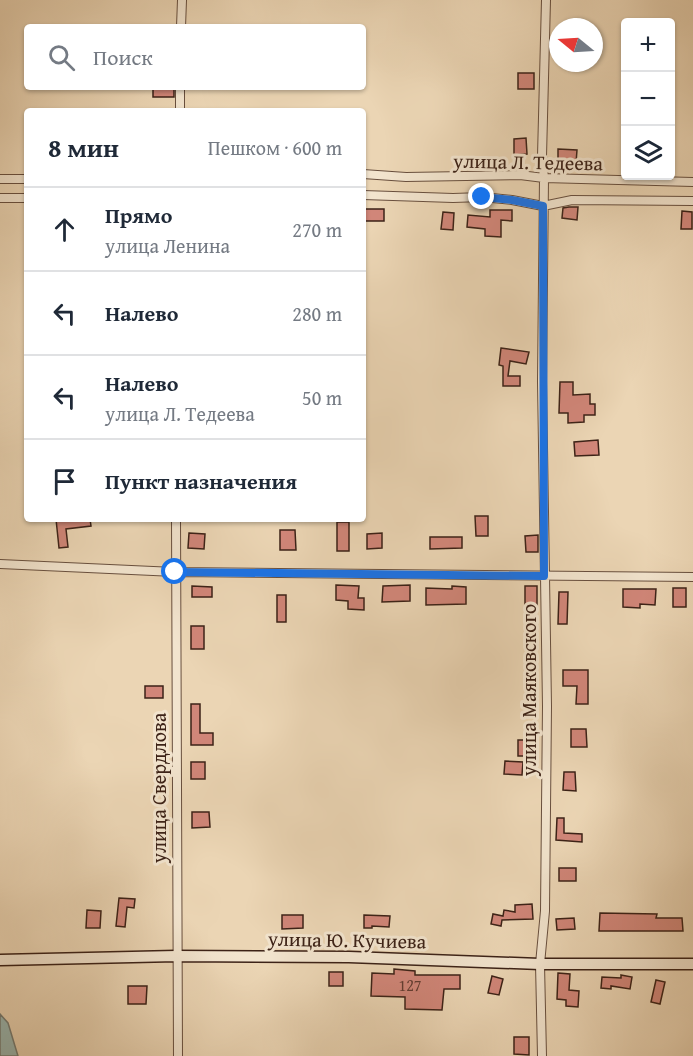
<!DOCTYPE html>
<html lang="ru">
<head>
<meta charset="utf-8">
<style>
  :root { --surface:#fff; --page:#f6f6f7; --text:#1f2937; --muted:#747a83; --line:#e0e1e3 }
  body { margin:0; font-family:"Gentium Book Plus",serif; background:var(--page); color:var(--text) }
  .controls { position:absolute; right:18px; top:18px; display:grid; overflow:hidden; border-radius:6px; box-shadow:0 2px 4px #0004 }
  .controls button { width:54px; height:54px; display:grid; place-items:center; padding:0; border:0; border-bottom:2px solid var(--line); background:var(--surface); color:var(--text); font:30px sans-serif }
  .compass { position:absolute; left:549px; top:18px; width:54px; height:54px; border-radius:50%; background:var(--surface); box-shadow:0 2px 4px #0004; rotate:288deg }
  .stop { position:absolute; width:18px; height:18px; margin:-14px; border:4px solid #1a73e8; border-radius:50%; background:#fff }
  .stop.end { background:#1a73e8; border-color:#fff; box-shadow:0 2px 6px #0008 }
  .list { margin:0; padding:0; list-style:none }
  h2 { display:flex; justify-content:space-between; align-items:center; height:78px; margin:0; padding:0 24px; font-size:26px }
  h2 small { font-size:20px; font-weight:400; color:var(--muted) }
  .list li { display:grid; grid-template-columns:39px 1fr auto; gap:18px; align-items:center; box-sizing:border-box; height:84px; padding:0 24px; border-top:2px solid var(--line) }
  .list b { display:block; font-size:22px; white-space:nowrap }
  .list p { margin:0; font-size:20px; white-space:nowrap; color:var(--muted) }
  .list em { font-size:20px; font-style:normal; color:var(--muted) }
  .icon { flex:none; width:33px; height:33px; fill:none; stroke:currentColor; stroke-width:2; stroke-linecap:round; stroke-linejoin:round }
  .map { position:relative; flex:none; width:693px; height:1056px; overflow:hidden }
  .search { position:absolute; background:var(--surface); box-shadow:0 2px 4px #0004; left:24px; top:24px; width:342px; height:66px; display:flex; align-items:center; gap:15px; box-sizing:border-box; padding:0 21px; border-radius:6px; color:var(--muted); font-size:22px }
  .panel { position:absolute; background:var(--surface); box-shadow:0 2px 4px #0004; left:24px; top:108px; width:342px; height:414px; border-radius:6px }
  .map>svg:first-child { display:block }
</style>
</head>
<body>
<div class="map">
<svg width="693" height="1056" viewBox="0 0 693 1056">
  <rect width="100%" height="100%" fill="#ebd5b4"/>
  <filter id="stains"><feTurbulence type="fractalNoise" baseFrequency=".00333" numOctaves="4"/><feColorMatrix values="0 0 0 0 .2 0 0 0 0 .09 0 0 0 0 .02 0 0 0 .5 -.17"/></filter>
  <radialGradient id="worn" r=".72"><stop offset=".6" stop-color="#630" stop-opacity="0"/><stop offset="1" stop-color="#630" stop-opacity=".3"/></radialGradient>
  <path fill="#99b8b3" stroke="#747c75" stroke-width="1.5" d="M0,1014L8,1023L18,1056H0Z"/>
  <path fill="#d18679" stroke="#3c2217" stroke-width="1.5" d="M518,73H534V89H518Z
    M153,88H174V97H153Z
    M526,138L527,154L514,155V139Z
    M558,149L577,150L576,163L558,162Z
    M569,207H578L577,220L562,218L563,208Z
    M363,209H384V221H363Z
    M490,210H512V221L501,220V237L485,236V229L467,227L468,215L490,217Z
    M682,211L692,212V229H681Z
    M443,212L454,213L453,230L441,229Z
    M501,348L529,352L526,364L510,361L508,376H520V386H503V366L499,365Z
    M560,382H573V395L590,394V404H595V415H584V422L568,423V413H559Z
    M598,440L599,455L575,456L574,442Z
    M475,516H488V536H476Z
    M56,519H90L91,526L66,529L68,547L59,548Z
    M337,522H349V551H337Z
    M280,530H295L296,550H280Z
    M189,533L205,534L204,549L188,548Z
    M382,533V548L367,549V534Z
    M538,535V552H526L525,536Z
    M430,537H462V548L430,549Z
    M336,585L359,586L358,598H364V610L348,609V601L336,600Z
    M410,585V601L382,602L383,586Z
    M192,586L212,587V597H192Z
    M452,586L466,587V604L426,605V588L452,589Z
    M525,586H537V610H525Z
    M673,588H686V607H673Z
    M623,589H656L655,605L640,604V608L623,607Z
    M559,592H568L567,624H558Z
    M277,595H286V622H277Z
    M191,626H204V649H191Z
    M563,670H588V704H576L577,686H563Z
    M145,686H163V698H145Z
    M191,704H200V733H213V745H191Z
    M571,729H586L587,747H571Z
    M518,740H533V756H518Z
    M505,761L523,762L522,775L504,774Z
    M191,762H205V779H191Z
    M564,772H575L576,791L563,790Z
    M192,812H209L210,827L192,828Z
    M557,818H564V833L582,834V842L556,840Z
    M559,868H576V881H559Z
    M119,898L135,899L134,908L127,907L125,927L116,926Z
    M532,904L533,919L502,920L501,926L491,924L493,914L503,916L504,910L515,912V905Z
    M87,910L101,911L100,928H86Z
    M600,913L657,914L656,918H682L683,931H599Z
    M282,915H303V928L282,929Z
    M364,915L390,916L389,927L372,926V928H364Z
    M574,918L575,929L557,930L556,919Z
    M394,969L415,971V975H460V989H444L442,1010L405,1009V997L371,996L372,973L394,974Z
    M329,972H343V986H329Z
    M558,973L570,974L569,990L579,991L578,1007L566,1006V1000L557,999Z
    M621,975L632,977L630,989L611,986V989L601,988L602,977L621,978Z
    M492,976L503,979L499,995L488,993Z
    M656,980L665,982L660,1004L651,1002Z
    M128,986H147L146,1004H128Z
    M514,1037H529V1055L514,1054Z"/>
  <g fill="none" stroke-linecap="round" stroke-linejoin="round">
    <g stroke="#684f3e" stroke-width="10">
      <path id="street" d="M181,27L182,0
        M180,111V87
        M363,174L406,177L520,175L544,178L693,182
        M0,179H27
        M363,195L453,198L482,197L512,200L543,206L572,200L693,201
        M0,198H27
        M176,519L178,1056
        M0,564L175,572L693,577
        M542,1056L540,964L545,911L547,706L542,382L544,178L542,156L546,0"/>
    </g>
    <g stroke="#3c2217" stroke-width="13">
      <path id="secondary" d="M0,960L176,956L349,957L540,964H693"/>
    </g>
    <use href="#street" stroke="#f2e4ce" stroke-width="8"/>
    <use href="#secondary" stroke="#f2e4ce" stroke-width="10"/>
  </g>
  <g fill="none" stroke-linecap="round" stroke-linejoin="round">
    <path stroke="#1a73e8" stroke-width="8" d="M175,572L544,576L543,206L512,200L482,197"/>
  </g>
  <g text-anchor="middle" stroke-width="6" stroke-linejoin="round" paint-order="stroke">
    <g font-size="16" fill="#613b30">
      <text x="410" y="991">127</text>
    </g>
    <g font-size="20" fill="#3c2217" stroke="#f2e4ce">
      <text transform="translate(528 162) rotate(1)" y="7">улица Л. Тедеева</text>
      <text transform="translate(529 690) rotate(-90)" y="7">улица Маяковского</text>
      <text transform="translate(159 788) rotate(-90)" y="7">улица Свердлова</text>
      <text transform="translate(347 940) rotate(1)" y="7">улица Ю. Кучиева</text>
    </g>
  </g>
  <rect width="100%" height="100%" filter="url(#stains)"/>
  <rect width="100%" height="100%" fill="url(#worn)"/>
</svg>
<div class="controls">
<button>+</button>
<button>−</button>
<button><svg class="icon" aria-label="layers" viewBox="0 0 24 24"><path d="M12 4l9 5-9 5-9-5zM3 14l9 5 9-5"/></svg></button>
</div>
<svg class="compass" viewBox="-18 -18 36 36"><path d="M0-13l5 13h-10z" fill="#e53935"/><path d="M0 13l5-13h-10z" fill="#747a83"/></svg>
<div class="stop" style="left:175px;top:572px"></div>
<div class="stop end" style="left:482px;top:197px"></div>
<div class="search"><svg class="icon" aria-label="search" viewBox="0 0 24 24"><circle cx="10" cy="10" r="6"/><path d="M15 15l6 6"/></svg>Поиск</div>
<section class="panel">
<h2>8 мин<small>Пешком · 600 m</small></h2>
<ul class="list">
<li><svg class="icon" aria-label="ahead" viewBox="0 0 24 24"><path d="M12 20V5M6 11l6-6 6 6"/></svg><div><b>Прямо</b><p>улица Ленина</p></div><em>270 m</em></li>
<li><svg class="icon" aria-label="left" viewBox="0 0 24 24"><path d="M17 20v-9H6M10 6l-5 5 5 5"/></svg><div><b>Налево</b></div><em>280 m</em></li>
<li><svg class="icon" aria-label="left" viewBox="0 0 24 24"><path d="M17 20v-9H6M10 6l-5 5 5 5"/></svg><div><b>Налево</b><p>улица Л. Тедеева</p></div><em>50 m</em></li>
<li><svg class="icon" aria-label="arrive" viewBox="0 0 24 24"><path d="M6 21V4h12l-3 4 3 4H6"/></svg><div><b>Пункт назначения</b></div></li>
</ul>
</section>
</div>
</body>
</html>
